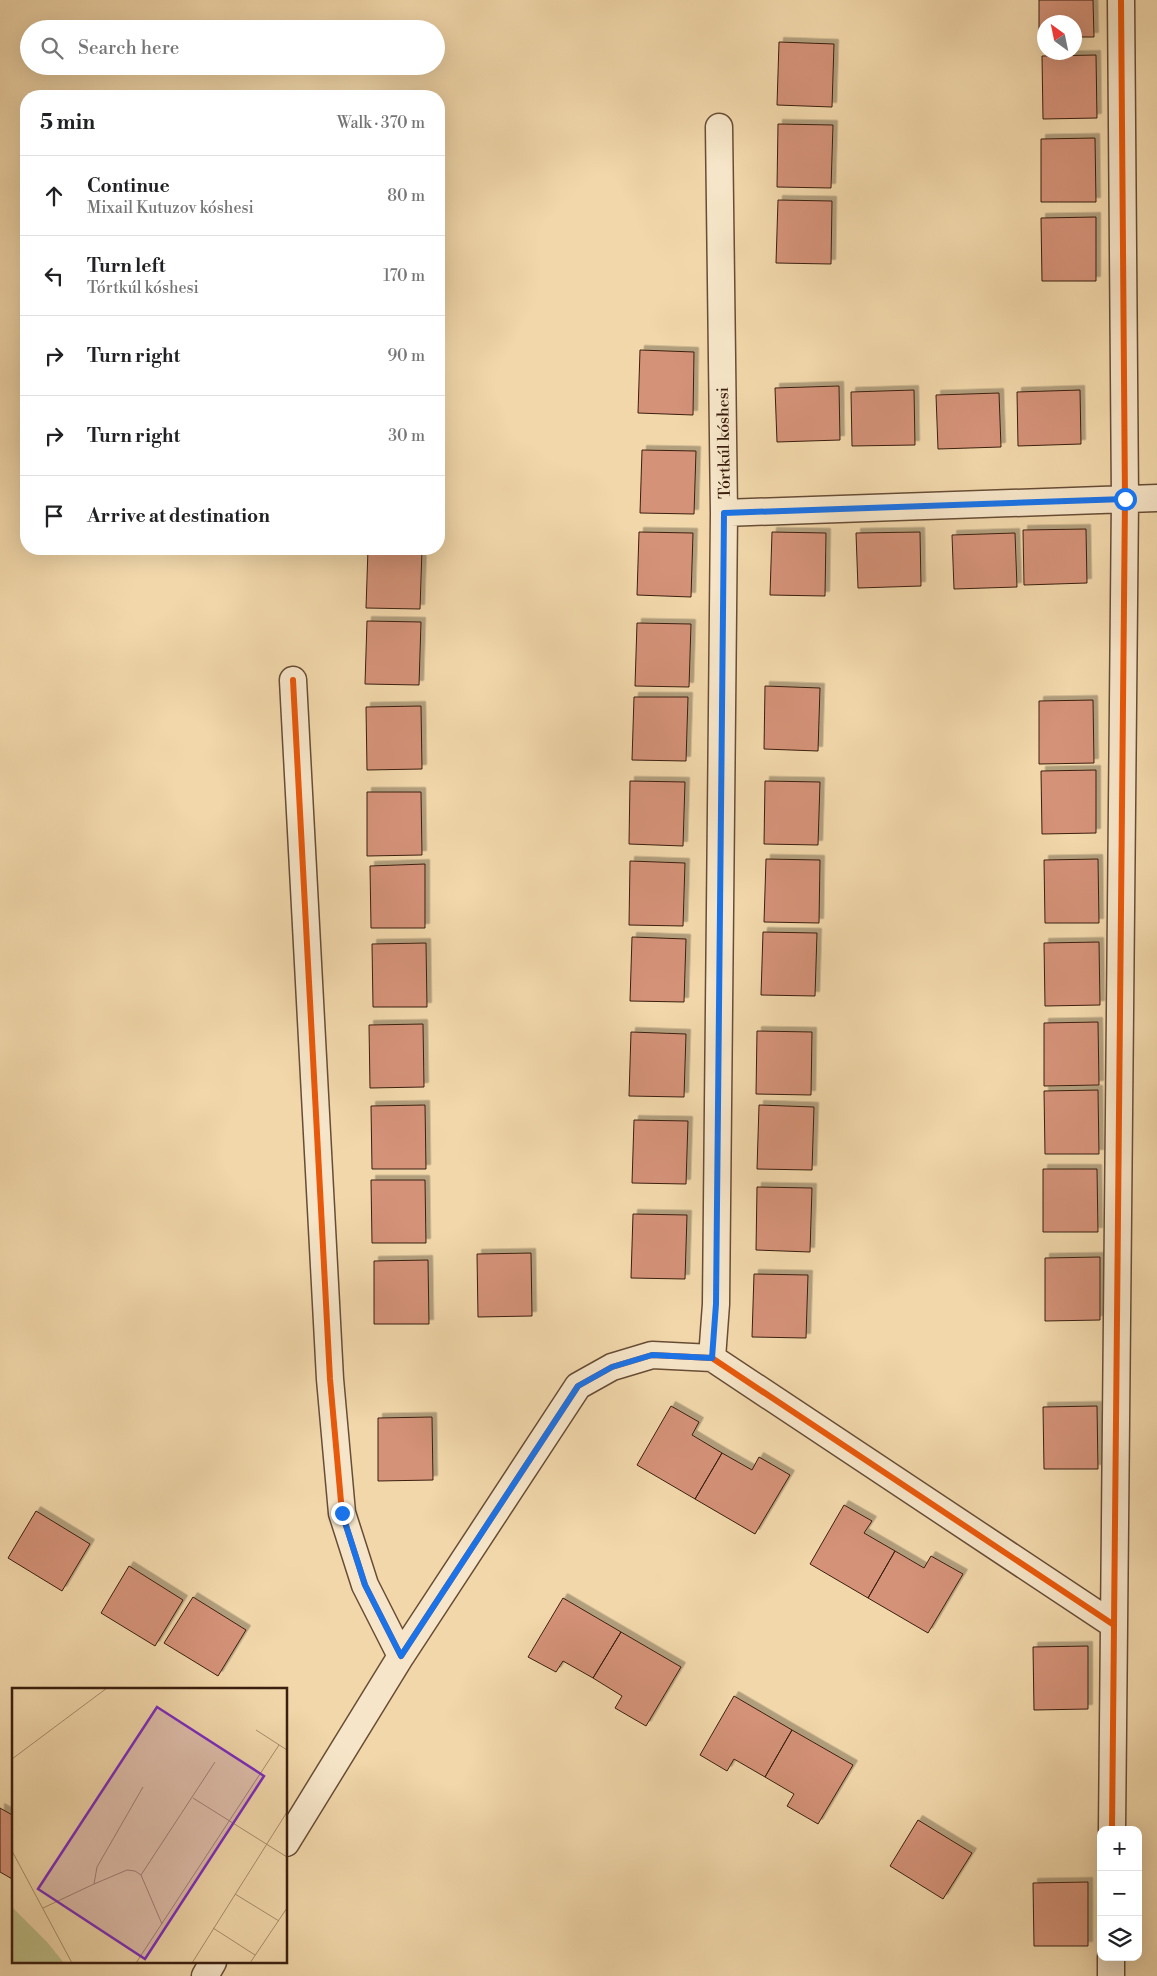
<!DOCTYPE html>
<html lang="en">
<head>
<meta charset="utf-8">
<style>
  :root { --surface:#fff; --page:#f2f2f2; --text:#202124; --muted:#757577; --line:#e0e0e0 }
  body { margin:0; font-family:"Libre Bodoni",serif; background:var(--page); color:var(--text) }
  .controls { position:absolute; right:15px; bottom:15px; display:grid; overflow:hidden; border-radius:10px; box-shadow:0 5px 20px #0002 }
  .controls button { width:45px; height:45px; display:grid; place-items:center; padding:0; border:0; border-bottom:1px solid var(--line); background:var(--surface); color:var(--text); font:25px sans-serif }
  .compass { position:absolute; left:1037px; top:15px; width:45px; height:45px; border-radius:50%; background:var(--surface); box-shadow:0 5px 20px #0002; rotate:327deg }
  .stop { position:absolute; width:15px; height:15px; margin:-11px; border:4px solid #1a73e8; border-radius:50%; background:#fff }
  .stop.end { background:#1a73e8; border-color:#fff; box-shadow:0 1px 5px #0008 }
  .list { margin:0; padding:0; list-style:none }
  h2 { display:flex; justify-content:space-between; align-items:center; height:65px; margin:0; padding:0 20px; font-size:21px }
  h2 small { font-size:16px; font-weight:400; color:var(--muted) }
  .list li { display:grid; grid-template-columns:32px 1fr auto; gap:15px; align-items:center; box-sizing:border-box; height:80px; padding:0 20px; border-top:1px solid var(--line) }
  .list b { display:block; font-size:19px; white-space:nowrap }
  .list p { margin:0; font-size:16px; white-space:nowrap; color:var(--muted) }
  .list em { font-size:16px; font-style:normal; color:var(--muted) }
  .icon { flex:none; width:28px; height:28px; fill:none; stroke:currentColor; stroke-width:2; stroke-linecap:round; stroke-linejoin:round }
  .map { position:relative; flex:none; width:1157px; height:1976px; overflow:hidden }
  .search { position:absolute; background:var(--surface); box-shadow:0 5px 20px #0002; left:20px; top:20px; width:425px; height:55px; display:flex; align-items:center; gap:12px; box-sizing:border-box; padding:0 18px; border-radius:28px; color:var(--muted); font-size:19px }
  .panel { position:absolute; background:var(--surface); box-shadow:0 5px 20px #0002; left:20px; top:90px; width:425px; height:465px; border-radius:20px }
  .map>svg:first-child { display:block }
</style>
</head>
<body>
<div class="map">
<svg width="1157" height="1976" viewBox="0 0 1157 1976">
  <defs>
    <filter id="shadow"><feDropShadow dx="4.5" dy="-4.5" stdDeviation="0" flood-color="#0004"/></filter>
  </defs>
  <rect width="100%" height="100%" fill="#f1d7aa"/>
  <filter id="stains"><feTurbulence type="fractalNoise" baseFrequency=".004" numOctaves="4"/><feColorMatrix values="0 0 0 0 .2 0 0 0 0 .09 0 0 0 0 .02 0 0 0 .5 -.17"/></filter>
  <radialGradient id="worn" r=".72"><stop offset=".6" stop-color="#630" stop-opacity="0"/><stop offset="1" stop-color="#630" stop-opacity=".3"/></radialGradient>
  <path fill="#d49278" stroke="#3b1f0f" filter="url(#shadow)" d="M1039,0H1093L1094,37H1074V22H1044V38H1039Z
    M779,42L834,44L832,107L777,105Z
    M1096,55L1097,118L1043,119L1042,56Z
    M778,124L833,125L831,188L777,187Z
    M1095,138L1096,202H1041V139Z
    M778,200L832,201L831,264L776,263Z
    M1096,217V281H1042L1041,218Z
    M640,350L694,352L693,415L638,413Z
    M839,386L840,440L777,442L775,388Z
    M914,390L915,445L852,446L851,392Z
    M1080,390L1081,444L1018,446L1017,392Z
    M999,393L1001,447L938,449L936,395Z
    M642,450L696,451L694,514L640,513Z
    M1086,529L1087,583L1024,585L1023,530Z
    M639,532L693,533L691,597L637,595Z
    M772,532L826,533L825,596L770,595Z
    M920,532L921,586L858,588L856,533Z
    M1015,533L1017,587L954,589L952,535Z
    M368,549H422L420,609L366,608Z
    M367,621L421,622L419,685L365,684Z
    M637,623L691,624L689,687L635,686Z
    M765,686L820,688L818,751L764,749Z
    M634,697H688L686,761L632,760Z
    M1093,700L1094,763L1039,764V701Z
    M421,706L422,769L367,770L366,707Z
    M1096,770V833L1042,834L1041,771Z
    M630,781L685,782L683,846L629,844Z
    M765,781L820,782L818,845L764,844Z
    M367,792H421L422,855L367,856Z
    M766,859L820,860L819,923L764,922Z
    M1098,859L1099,923H1045L1044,860Z
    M630,861L685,863L683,926L629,925Z
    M425,864V928H371L370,866Z
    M763,932L817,933L815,996L761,995Z
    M632,937L686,939L684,1002L630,1001Z
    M1099,942L1100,1005L1045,1006L1044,943Z
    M426,943L427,1007H373L372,944Z
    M1098,1022L1099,1085L1044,1086V1023Z
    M423,1024L424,1087L370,1088L369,1025Z
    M757,1031L812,1032L811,1095L756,1094Z
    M631,1032L686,1034L684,1097L629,1096Z
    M1098,1090L1099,1154H1045L1044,1091Z
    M425,1105L426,1169H372L371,1106Z
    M759,1105L814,1107L812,1170L757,1169Z
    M634,1120L688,1121L686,1184L632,1183Z
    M1043,1169H1097L1098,1232H1043Z
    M371,1180H425L426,1243H372Z
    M757,1187L812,1188L810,1252L756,1250Z
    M633,1214L687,1215L685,1279L631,1278Z
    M531,1253L532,1316L478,1317L477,1254Z
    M1100,1257V1320L1045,1321V1258Z
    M428,1260L429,1324H374V1261Z
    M754,1274L808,1275L806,1338L752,1337Z
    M671,1406L699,1422L692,1435L722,1453L695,1499L637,1465Z
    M1097,1406L1098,1469H1044L1043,1407Z
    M432,1417L433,1480L378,1481V1418Z
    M722,1453L752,1470L759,1457L790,1475L755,1534L695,1499Z
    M844,1505L872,1521L864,1533L895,1551L868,1598L810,1564Z
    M36,1511L90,1544L62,1591L8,1558Z
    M895,1551L924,1568L931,1556L963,1574L928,1633L868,1598Z
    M129,1566L183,1600L155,1646L101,1613Z
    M193,1597L246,1630L218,1676L164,1643Z
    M563,1598L621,1632L593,1678L563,1661L556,1672L528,1657Z
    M621,1632L681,1667L646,1726L615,1708L622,1696L593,1678Z
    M1088,1646V1709L1034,1710L1033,1647Z
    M734,1696L792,1730L765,1777L734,1759L727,1771L700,1755Z
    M792,1730L853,1765L818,1824L787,1806L794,1794L765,1777Z
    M0,1808L14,1816V1880L0,1872Z
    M918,1820L972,1853L943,1899L890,1866Z
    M1088,1882V1946H1034L1033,1883Z"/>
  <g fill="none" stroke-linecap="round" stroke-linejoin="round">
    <g stroke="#684d36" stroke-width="29">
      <path id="minor" d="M724,513L1157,498
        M293,680L330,1379L342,1513L365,1585L401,1656L578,1386L612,1367L652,1355L712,1358L1114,1625
        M712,1358L716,1304L724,513L719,127
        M1112,1830L1125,499L1121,0
        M286,1843L401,1656
        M205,1976L213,1962
        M1111,1976V1957"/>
    </g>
    <use href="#minor" stroke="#f6e5c8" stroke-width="26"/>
    <g stroke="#f6e5c8" stroke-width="9">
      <path id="cycleway" d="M293,680L330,1379L342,1513L365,1585L401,1656L578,1386L612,1367L652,1355L712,1358L1114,1625
        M1112,1830L1125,499L1121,0"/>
    </g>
    <use href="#cycleway" stroke="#e8590c" stroke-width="6"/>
  </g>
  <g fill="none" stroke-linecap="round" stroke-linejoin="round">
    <path stroke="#1a73e8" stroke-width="6" d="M342,1513L365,1585L401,1656L578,1386L612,1367L652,1355L712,1358L716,1304L724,513L1125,499"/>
  </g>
  <g text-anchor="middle" stroke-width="4.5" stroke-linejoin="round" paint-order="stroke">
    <g font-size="16" fill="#3b1f0f" stroke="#f6e5c8">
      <text transform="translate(723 443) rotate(-91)" y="6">Tórtkúl kóshesi</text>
    </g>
  </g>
  <g transform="translate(12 1688)">
    <rect width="275" height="275" fill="#f1d7aa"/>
    <path d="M0,219L35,254L52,275H0Z" fill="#bdbd86"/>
    <path fill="none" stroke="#a88d6c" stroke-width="1" d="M244,42L275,62M0,71L95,0M131,99L85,179L82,196L115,182L123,183L129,187L150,236M181,110L275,169M0,163L60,275M129,187L203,74M223,206L267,233M31,220L82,196M201,240L243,267M124,275L267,57M180,275L275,124M238,275L275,220"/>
    <path fill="#7b2cbf" fill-opacity="0.15" stroke="#7b2cbf" stroke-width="2.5" d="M145,19L252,88L133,271L26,201Z"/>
    <rect width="275" height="275" fill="none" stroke="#3b1f0f" stroke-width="2.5"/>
  </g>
  <rect width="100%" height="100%" filter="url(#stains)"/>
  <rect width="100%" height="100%" fill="url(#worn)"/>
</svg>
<div class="controls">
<button>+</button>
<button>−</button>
<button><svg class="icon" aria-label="layers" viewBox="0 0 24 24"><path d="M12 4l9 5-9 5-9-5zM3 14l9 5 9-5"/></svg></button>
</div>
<svg class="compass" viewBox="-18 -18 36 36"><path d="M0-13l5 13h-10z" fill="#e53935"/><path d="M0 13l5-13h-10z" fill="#757577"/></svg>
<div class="stop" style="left:1125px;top:499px"></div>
<div class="stop end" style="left:342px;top:1513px"></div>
<div class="search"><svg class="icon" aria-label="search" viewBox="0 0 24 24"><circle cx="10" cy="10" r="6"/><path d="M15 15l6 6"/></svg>Search here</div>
<section class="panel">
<h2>5 min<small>Walk · 370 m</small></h2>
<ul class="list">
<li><svg class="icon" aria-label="ahead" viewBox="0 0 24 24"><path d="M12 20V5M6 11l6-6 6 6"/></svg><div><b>Continue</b><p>Mixail Kutuzov kóshesi</p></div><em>80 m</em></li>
<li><svg class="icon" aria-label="left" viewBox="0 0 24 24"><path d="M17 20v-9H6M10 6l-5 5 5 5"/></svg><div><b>Turn left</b><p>Tórtkúl kóshesi</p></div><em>170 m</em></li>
<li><svg class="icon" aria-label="right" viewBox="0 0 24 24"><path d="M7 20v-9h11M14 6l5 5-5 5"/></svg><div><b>Turn right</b></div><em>90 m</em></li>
<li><svg class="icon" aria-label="right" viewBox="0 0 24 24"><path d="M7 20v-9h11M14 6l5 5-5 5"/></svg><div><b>Turn right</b></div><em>30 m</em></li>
<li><svg class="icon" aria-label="arrive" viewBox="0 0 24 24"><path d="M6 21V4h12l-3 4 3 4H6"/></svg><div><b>Arrive at destination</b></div></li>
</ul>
</section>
</div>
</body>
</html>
